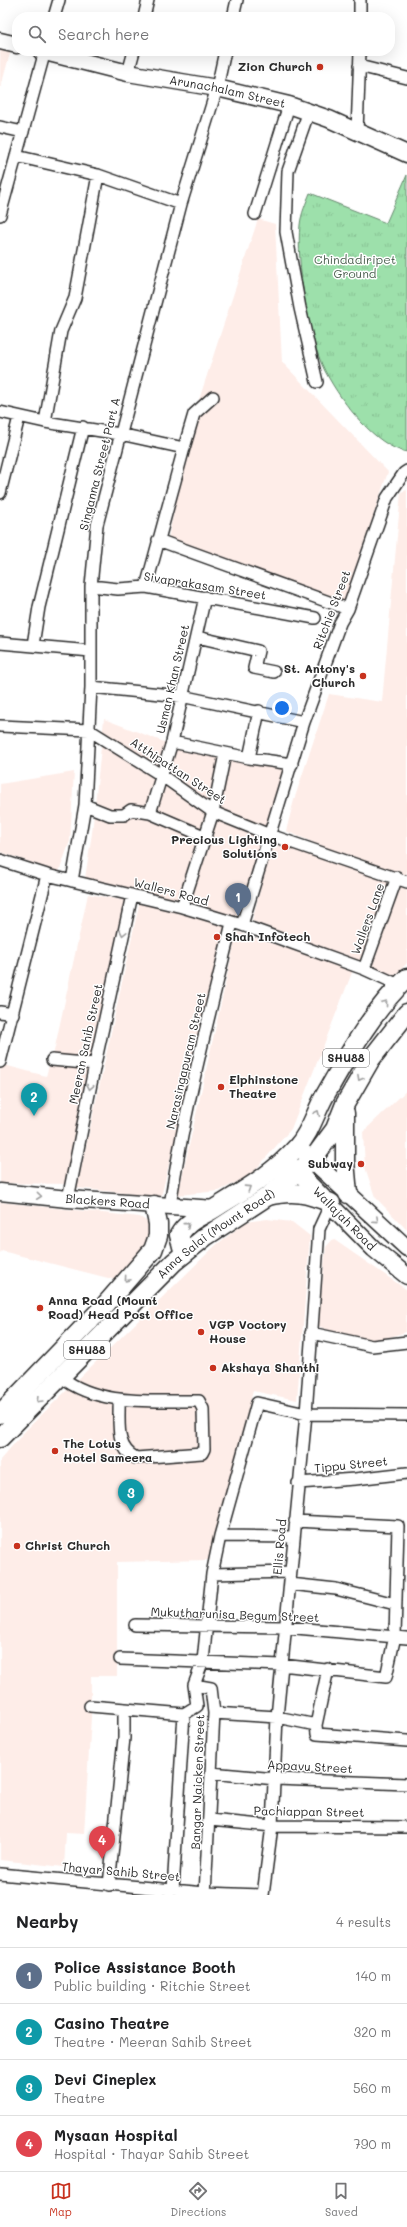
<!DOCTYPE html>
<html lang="en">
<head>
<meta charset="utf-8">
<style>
  :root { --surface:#fff; --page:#f2f2f2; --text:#202124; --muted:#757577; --line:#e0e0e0; --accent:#c8321e }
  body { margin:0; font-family:Mali,sans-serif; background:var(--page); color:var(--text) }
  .you { position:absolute; left:282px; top:708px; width:14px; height:14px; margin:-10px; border:3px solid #fff; border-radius:50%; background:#1a73e8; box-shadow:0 0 0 6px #1a73e833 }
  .badge { display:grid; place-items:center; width:26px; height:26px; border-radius:50%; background:var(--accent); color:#fff; font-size:13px; font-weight:700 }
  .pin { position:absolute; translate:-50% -33px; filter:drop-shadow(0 1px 2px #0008) }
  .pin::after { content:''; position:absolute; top:21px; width:14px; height:12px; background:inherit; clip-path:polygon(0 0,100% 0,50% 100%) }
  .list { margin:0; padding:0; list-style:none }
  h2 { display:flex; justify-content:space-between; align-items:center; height:52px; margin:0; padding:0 16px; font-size:17px }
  h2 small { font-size:13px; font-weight:400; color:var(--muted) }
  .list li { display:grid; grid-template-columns:26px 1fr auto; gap:12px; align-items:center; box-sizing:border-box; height:56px; padding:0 16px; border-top:1px solid var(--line) }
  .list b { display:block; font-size:15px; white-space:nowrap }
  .list p { margin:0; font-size:13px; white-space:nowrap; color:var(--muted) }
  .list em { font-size:13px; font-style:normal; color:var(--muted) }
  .icon { flex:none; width:22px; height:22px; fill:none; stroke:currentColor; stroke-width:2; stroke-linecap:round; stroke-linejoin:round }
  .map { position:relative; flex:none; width:407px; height:1895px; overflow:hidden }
  .search { position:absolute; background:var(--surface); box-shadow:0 4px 16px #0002; left:12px; right:12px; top:12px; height:44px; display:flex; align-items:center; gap:10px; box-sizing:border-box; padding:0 14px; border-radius:16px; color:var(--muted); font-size:15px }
  .sheet { height:276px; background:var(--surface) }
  nav { display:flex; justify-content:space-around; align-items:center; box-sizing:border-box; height:56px; border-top:1px solid var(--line); background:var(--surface); font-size:11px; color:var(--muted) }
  nav a { display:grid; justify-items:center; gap:2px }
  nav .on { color:var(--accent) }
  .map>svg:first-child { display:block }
</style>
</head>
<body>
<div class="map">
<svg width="407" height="1895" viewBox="0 0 407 1895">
  <defs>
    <pattern id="park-tufts" width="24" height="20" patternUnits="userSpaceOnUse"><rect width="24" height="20" fill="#9de0ab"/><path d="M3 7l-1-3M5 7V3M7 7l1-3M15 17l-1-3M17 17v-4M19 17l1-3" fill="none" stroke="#87c093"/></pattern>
  </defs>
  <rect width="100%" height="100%" fill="#fff"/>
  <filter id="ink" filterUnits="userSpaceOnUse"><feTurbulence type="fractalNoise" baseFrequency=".025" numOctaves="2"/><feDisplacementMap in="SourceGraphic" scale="8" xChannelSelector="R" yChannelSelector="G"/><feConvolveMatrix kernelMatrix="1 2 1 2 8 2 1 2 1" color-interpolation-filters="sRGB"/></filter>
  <g filter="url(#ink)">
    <path fill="#feede8" d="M0,47L11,50L0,90Z
      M258,219L275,224L282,362L388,472L344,603L168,539L196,409Z
      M407,490V882L286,831L294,800L329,694L382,702L401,492Z
      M104,719L164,742L287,767L235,920L85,878L92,833Z
      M74,772L70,841L59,872L0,852V784Z
      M274,837L393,879L361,963L252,921Z
      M402,882L407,885V963L390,981L368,966Z
      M88,894L128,901L92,1060L53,1056Z
      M140,900L222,923L226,930L161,1197L77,1188Z
      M237,932L353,970L291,1129L251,1175L219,1191L178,1195Z
      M0,1064L46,1076L49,1066L91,1070L67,1184L0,1183Z
      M407,1090V1230L375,1197L365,1167L363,1132Z
      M0,1202L140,1217L149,1223V1235L137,1258L116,1280L2,1251L0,1253Z
      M267,1219L292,1222L310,1236L297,1400L253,1391L208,1560L117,1562V1676H91V1717L84,1834L66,1833L64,1867L0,1860V1460L26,1430L216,1245L246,1222Z
      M333,1239L407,1290L406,1332L373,1342L341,1335L318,1326L326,1247Z"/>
    <path fill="url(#park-tufts)" stroke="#64866b" d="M407,175V452C389,449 374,435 362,423C347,407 335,390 325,371C308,338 296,262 300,225C301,214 306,203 310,193L386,223Z"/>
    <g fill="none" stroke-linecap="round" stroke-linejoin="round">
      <g stroke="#2b2b2b" stroke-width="14">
        <path id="street" d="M360,0V17
          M54,17L59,0
          M144,17L148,0
          M233,17L237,0
          M359,66L407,78
          M128,73L134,51
          M309,111L288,171L286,232L300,308L317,382
          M0,127L23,132
          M357,132L360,51
          M16,156L98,175L181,204
          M255,214L289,105
          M0,215L45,51
          M0,412L45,422L120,434L184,448L194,414L213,397
          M45,422L61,331L75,298L98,175
          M0,493L19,417
          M158,540L348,609
          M91,586L118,589L146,587L315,618
          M146,587L184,448
          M197,637L258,651L254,668L274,672
          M0,643L91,651
          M33,645L39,607L83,427
          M91,687L181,696L304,722
          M0,726L89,730L161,775L213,812L270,835L407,882
          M172,742L249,758L292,764
          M249,758L259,711
          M85,805L110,815H124L131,810L150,813L206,837
          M150,813L172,742L205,597
          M0,860L47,875L182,907L242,925L364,969L399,985
          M72,881L85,805L91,687V586L97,525L181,204L217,88L225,51
          M182,907L213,812L225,754
          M242,925L304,722L340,623L348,609L387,498L404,473L407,471
          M364,969L397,877
          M0,1012L13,1014
          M52,1060L95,1064
          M0,1062L47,875
          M68,1199L95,1064L132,895
          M170,1206C184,1110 209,1016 232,923
          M311,1333L372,1346L407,1342
          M61,1377C99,1407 153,1400 199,1401L203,1409L204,1449L202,1453L136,1458C114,1447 120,1421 119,1399
          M298,1483L355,1479L407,1473
          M220,1536L294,1537
          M212,1574L291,1572
          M290,1584L336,1589L395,1604
          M135,1625L285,1627L407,1638
          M120,1659L282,1665L386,1677L395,1636L398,1526L295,1521
          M194,1685L211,1688L214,1713L205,1895
          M90,1706L184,1714L197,1706L194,1685L203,1661L212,1574L220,1536L257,1403L306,1414L407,1415
          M214,1713L277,1717L316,1725L317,1734L407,1741
          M316,1725L328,1669
          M211,1773L276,1779L407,1784
          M210,1820L272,1826L407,1827
          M0,1874L205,1893L263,1895
          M109,1885L124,1738V1710
          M173,1890L184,1714
          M263,1895L272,1826L277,1717L306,1414L319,1229L331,1203"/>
      </g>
      <g stroke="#2b2b2b" stroke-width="19">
        <g id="secondary">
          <path d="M0,41L17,45"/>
          <path id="s1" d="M41,51L128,73L217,88L289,105L329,119L407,154"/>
          <path d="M297,1146L407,1248"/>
          <path id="s2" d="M290,1164L374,1249L407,1276"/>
          <path id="s3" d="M0,1192L68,1199L215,1209"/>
        </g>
      </g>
      <g stroke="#2b2b2b" stroke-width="21">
        <g id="primary">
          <path d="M345,1113V1161L348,1194"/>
          <path d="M268,1196C293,1190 307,1193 331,1203"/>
          <path d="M184,1254L179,1235C189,1219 202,1217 217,1207C246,1189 274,1173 297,1147C310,1133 315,1114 324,1097C348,1055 372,1011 407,978"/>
          <path d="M0,1414L106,1304L153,1250L158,1236V1224L154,1205"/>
          <path id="s4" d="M0,1438L174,1262L205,1237L268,1196L312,1160L335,1129L345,1104L371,1059L407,1013"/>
        </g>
      </g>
      <use href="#street" stroke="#fff" stroke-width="11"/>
      <use href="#secondary" stroke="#fff" stroke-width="16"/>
      <use href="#primary" stroke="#fff" stroke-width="18"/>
    </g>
    <defs><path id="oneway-chevron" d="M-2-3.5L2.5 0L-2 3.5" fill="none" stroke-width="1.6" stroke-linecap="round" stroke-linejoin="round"/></defs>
    <g stroke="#a0a0a0">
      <use href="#oneway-chevron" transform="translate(123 933) rotate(102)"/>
      <use href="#oneway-chevron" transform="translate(385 1003) rotate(-52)"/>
      <use href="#oneway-chevron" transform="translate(360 1078) rotate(119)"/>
      <use href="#oneway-chevron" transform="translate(90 1087) rotate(101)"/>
      <use href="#oneway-chevron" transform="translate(317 1113) rotate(-66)"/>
      <use href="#oneway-chevron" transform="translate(248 1188) rotate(-33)"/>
      <use href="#oneway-chevron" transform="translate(39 1196) rotate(6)"/>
      <use href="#oneway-chevron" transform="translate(376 1220) rotate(42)"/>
      <use href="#oneway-chevron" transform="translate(187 1225) rotate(-41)"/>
      <use href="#oneway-chevron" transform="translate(127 1279) rotate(131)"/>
      <use href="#oneway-chevron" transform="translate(39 1400) rotate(135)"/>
    </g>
  </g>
  <g fill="#c8321e" stroke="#fff" stroke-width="1.5">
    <circle cx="320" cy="67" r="4"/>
    <circle cx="363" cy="676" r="4"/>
    <circle cx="285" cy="847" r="4"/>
    <circle cx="217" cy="937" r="4"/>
    <circle cx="221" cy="1087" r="4"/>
    <circle cx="361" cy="1164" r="4"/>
    <circle cx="40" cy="1308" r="4"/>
    <circle cx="201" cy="1332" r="4"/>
    <circle cx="213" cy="1368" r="4"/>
    <circle cx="55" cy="1451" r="4"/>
    <circle cx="17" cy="1546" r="4"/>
  </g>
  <g text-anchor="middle" stroke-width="3" stroke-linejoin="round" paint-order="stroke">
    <g fill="#fff" stroke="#6b6b6b" stroke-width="1">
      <rect x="323" y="1049" width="46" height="18" rx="3"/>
      <rect x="64" y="1341" width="46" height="18" rx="3"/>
    </g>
    <g font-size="11" font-weight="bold" fill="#2b2b2b">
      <text x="346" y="1062">SHU88</text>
      <text x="87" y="1354">SHU88</text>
    </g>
    <g font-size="12" font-weight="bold" fill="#2b2b2b" stroke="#fff" text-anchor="start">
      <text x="312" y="71" text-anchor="end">Zion Church</text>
      <text x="355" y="673" text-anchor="end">St. Antony's<tspan x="355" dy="14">Church</tspan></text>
      <text x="277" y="844" text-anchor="end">Precious Lighting<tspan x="277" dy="14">Solutions</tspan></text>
      <text x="225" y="941">Shah Infotech</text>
      <text x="229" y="1084">Elphinstone<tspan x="229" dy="14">Theatre</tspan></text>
      <text x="353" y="1168" text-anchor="end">Subway</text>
      <text x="48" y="1305">Anna Road (Mount<tspan x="48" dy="14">Road) Head Post Office</tspan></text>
      <text x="209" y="1329">VGP Voctory<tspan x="209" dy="14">House</tspan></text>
      <text x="221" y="1372">Akshaya Shanthi</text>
      <text x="63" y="1448">The Lotus<tspan x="63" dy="14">Hotel Sameera</tspan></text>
      <text x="25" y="1550">Christ Church</text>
    </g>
    <g font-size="12" fill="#2b2b2b" stroke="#fff">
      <text dy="4" stroke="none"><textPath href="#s1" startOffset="191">Arunachalam Street</textPath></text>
      <text transform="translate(100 464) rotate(-76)" y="4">Singanna Street Part A</text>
      <text transform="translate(205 586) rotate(9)" y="4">Sivaprakasam Street</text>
      <text transform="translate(332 610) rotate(-69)" y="4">Ritchie Street</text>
      <text transform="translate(173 679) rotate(-77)" y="4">Usman Khan Street</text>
      <text transform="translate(178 771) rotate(33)" y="4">Atthipattan Street</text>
      <text transform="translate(171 892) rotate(15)" y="4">Wallers Road</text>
      <text transform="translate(368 919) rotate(-70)" y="4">Wallers Lane</text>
      <text transform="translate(86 1044) rotate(-78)" y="4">Meeran Sahib Street</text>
      <text transform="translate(186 1061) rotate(-77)" y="4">Narasingapuram Street</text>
      <text dy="4" stroke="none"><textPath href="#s3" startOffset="108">Blackers Road</textPath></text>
      <text dy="4" stroke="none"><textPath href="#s2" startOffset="77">Wallajah Road</textPath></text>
      <text dy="4" stroke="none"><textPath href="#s4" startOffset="298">Anna Salai (Mount Road)</textPath></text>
      <text transform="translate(351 1465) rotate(-6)" y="4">Tippu Street</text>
      <text transform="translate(280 1547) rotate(-85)" y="4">Ellis Road</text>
      <text transform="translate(235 1615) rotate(2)" y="4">Mukutharunisa Begum Street</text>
      <text transform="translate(310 1767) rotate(3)" y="4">Appavu Street</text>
      <text transform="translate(198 1782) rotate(-88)" y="4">Bangar Naicken Street</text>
      <text transform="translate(309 1812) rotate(1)" y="4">Pachiappan Street</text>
      <text transform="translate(121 1872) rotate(5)" y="4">Thayar Sahib Street</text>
    </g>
    <g font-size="12" fill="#4d6151" stroke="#fff">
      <text x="355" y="264">Chindadiripet<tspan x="355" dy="14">Ground</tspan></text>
    </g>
  </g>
</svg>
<div class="you"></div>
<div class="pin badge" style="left:238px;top:916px;background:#5c6f8a">1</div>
<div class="pin badge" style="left:34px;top:1116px;background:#0f9aa8">2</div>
<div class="pin badge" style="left:131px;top:1512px;background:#0f9aa8">3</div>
<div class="pin badge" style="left:102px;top:1859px;background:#e0444e">4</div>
<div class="search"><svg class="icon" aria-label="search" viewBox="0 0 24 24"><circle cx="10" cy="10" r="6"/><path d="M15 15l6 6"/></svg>Search here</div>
</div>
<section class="sheet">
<h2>Nearby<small>4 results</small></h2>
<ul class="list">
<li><span class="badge" style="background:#5c6f8a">1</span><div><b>Police Assistance Booth</b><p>Public building · Ritchie Street</p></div><em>140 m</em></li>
<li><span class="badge" style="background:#0f9aa8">2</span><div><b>Casino Theatre</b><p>Theatre · Meeran Sahib Street</p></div><em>320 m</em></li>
<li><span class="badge" style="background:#0f9aa8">3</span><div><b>Devi Cineplex</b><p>Theatre</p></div><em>560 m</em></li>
<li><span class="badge" style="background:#e0444e">4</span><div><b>Mysaan Hospital</b><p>Hospital · Thayar Sahib Street</p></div><em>790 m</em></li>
</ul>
</section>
<nav>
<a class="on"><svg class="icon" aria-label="map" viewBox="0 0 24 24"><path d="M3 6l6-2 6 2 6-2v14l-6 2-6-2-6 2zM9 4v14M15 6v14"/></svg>Map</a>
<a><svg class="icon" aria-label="directions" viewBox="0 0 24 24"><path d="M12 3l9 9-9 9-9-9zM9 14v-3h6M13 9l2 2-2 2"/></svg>Directions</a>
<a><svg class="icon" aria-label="saved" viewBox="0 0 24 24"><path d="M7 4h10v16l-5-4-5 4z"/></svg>Saved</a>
</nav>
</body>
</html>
